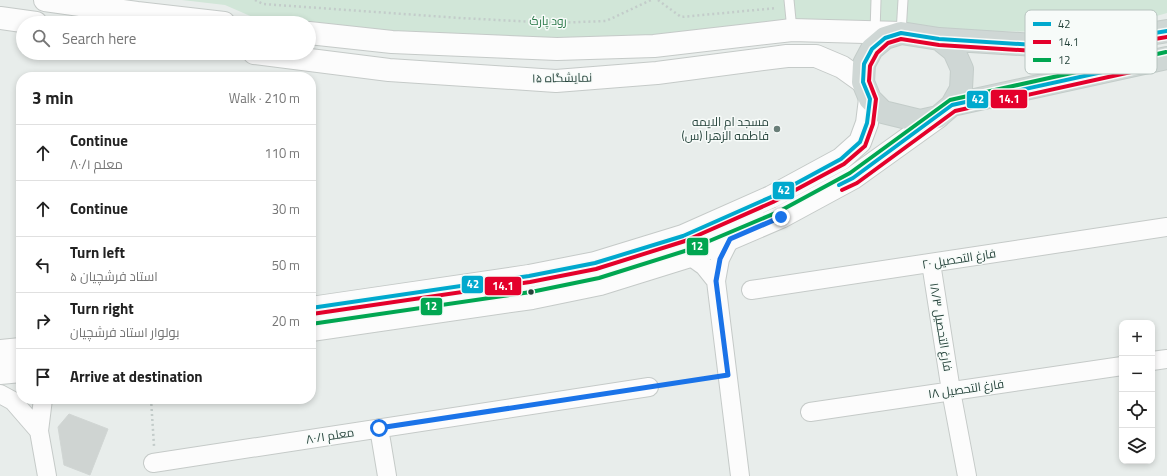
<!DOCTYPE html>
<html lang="en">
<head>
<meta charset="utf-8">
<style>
  :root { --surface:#fff; --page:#f6f6f6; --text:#222; --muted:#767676; --line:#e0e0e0 }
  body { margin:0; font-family:"Titillium Web",Cairo,sans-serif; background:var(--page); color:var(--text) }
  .controls { position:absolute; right:12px; bottom:12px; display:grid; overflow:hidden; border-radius:8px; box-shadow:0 2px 6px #0003 }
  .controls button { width:36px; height:36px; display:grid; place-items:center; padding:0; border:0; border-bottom:1px solid var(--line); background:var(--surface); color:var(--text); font:20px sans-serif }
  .stop { position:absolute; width:12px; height:12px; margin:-9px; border:3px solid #1a73e8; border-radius:50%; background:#fff }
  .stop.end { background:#1a73e8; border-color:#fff; box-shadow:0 1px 4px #0008 }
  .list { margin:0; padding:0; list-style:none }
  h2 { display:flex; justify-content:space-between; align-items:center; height:52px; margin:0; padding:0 16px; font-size:17px }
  h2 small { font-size:13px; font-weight:400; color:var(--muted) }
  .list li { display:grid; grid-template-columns:26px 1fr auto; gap:12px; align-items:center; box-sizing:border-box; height:56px; padding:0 16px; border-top:1px solid var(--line) }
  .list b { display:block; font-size:15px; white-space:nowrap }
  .list p { margin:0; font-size:13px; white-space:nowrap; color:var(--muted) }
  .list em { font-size:13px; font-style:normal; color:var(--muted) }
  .icon { flex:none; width:22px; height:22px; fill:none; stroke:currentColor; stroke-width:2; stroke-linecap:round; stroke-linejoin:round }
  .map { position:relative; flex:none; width:1167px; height:476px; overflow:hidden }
  .search { position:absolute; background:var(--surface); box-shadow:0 2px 6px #0003; left:16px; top:16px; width:300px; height:44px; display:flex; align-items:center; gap:10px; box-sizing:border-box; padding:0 14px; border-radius:22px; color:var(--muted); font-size:15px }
  .panel { position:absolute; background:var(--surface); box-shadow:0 2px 6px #0003; left:16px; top:72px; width:300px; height:332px; border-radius:16px }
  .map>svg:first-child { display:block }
</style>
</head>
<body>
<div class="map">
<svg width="1167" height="476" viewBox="0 0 1167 476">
  <rect width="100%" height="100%" fill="#e8edeb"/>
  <path fill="#d1e6d8" d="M182,0H1167V13L1100,32L949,31L774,25L562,42L465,37L257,19L225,5Z"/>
  <path fill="#cfd4d2" stroke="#d1d6d4" d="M69,414L108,429L90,475L64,465L58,427Z"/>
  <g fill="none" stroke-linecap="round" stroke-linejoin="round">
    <g stroke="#c5cac8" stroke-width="11">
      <path id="service" d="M789,0L792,30
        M875,32L876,0
        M901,33L903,0"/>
    </g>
    <g stroke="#c5cac8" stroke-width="20">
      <path id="minor" d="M730,239L720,259L716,281L740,476
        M690,256L704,266L716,281
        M931,263L951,391L967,476
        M751,290L1167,227
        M1152,361L1167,359
        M0,394L13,401L39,431
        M43,399L39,431L47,476
        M810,412L1122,366
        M379,428L387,476
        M153,463L649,387"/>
    </g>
    <g stroke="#c5cac8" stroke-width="24">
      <path id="tertiary" d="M45,0L137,13L224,23
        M0,18L36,23
        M309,33L392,42L557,49L654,46L792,30L901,33
        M254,53L389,70L556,81L657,73L787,56H816L842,67L863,82
        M311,308L529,276L595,263L683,236L771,197L841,159L860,142L867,123L870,99
        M311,330L532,298L600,284L690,256L781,217L853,178L938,117
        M0,351L21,349
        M0,373L21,371"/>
    </g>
    <g stroke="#c3ccc9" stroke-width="24">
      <path id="primary" d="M939,39L954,51L962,69L961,89L952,105L938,117L920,121L883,112L870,99L863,82L864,64L872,49L885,38L901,33L939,39L1035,45L1107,41L1167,31
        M952,105L1167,58"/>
    </g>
    <path stroke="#c3ccca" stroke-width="2.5" stroke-dasharray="2 3" stroke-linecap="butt" d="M255,0L263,4L460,18L554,23L606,21L651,0
      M658,0L681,17L777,8
      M666,385L710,378
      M151,399L154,446"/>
    <use href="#service" stroke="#fcfcfc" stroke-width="9"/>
    <use href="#minor" stroke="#fcfcfc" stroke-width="18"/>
    <use href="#tertiary" stroke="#fcfcfc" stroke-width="22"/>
    <use href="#primary" stroke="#cfd7d5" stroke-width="22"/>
    <g stroke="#f7fbf9" stroke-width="7">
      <path id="bus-1" d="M839,185L853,178L952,105L1139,64
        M311,308L529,276L595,263L683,236L771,197L841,159L860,142L867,123L870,99L863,82L864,64L872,49L885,38L901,33L939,39L1035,45L1107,41L1167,31"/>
    </g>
    <g stroke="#f7fbf9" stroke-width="7">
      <path id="bus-2" d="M842,190L857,183L955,111L1140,70
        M312,314L530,282L596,269L685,241L773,202L844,164L865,146L873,124L876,99L869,81L870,66L877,53L888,43L901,39L939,45L1035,51L1107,47L1167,37"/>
    </g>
    <g stroke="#f7fbf9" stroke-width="7">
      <path id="bus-3" d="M311,324L531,292L599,278L688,250L778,212L850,173L950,100L1166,52"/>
    </g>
    <use href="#bus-1" stroke="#00a9ce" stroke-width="4"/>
    <use href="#bus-2" stroke="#e4002b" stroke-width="4"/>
    <use href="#bus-3" stroke="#00a651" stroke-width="4"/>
  </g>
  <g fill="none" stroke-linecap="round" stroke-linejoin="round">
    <path stroke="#1a73e8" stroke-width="5" d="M379,428L728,375L716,281L720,259L730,239L781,217"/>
  </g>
  <circle fill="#697e78" stroke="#f7fbf9" stroke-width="1.5" cx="777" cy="129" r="4"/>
  <circle fill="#24423a" stroke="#f7fbf9" stroke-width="1.5" cx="531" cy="292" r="3.5"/>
  <g text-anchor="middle" stroke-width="3" stroke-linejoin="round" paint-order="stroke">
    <g font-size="12" fill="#2d7a4b" stroke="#f7fbf9">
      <text x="548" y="25">رود پارک</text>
    </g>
    <g font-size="12" fill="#24423a" stroke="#f7fbf9">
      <text transform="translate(562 78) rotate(-1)" y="4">نمایشگاه ۱۵</text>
      <text transform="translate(959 259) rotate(-9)" y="4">فارغ التحصیل ۲۰</text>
      <text transform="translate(941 327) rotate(81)" y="4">فارغ التحصیل ۱۸/۳</text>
      <text transform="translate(966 389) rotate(-8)" y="4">فارغ التحصیل ۱۸</text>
      <text transform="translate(330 436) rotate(-9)" y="4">معلم ۸۰/۱</text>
    </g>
    <g font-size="12" fill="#24423a" stroke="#f7fbf9" text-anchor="end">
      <text x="769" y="126">مسجد ام الایمه<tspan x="769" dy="14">فاطمه الزهرا (س)</tspan></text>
    </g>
  </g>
  <rect x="1025" y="10" width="132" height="64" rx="6" fill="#f7fbf9" stroke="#b8c4c0" stroke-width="1"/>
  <rect x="1033" y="22" width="18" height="4" fill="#00a9ce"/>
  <rect x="1033" y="40" width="18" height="4" fill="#e4002b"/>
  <rect x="1033" y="58" width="18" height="4" fill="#00a651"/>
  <g font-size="11" fill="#24423a">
    <text x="1058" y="28">42</text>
    <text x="1058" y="46">14.1</text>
    <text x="1058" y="64">12</text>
  </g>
  <g stroke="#f7fbf9" stroke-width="1.5">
    <rect x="990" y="89" width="38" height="20" rx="4" fill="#e4002b"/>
    <rect x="966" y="90" width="23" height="19" rx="4" fill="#00a9ce"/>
    <rect x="772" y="181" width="23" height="19" rx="4" fill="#00a9ce"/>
    <rect x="686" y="237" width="23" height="19" rx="4" fill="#00a651"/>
    <rect x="461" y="275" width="23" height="19" rx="4" fill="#00a9ce"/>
    <rect x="484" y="276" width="38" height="20" rx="4" fill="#e4002b"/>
    <rect x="420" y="297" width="23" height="19" rx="4" fill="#00a651"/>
  </g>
  <g font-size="11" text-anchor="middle" font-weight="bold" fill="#fff">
    <text x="1009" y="103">14.1</text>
    <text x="978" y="103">42</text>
    <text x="784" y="194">42</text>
    <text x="697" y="250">12</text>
    <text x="473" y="288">42</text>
    <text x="503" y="290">14.1</text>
    <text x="431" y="310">12</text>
  </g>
</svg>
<div class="controls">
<button>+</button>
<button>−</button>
<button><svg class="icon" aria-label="locate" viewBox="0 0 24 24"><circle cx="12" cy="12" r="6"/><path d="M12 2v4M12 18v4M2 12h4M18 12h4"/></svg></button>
<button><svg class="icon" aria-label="layers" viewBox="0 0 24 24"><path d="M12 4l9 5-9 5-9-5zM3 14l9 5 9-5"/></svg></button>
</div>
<div class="stop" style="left:379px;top:428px"></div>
<div class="stop end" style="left:781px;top:217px"></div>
<div class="search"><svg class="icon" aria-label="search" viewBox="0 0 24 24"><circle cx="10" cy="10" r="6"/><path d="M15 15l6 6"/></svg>Search here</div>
<section class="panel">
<h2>3 min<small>Walk · 210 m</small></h2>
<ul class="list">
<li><svg class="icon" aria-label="ahead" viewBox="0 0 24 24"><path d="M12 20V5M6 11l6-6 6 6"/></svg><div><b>Continue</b><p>معلم ۸۰/۱</p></div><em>110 m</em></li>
<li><svg class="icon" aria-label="ahead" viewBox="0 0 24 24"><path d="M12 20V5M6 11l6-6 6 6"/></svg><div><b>Continue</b></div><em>30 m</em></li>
<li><svg class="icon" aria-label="left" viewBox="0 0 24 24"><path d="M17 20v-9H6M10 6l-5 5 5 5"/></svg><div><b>Turn left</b><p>استاد فرشچیان ۵</p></div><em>50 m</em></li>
<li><svg class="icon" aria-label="right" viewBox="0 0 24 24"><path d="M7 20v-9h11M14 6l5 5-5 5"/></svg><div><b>Turn right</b><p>بولوار استاد فرشچیان</p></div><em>20 m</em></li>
<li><svg class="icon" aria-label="arrive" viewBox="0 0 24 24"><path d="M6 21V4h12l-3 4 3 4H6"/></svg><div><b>Arrive at destination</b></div></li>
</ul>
</section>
</div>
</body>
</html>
